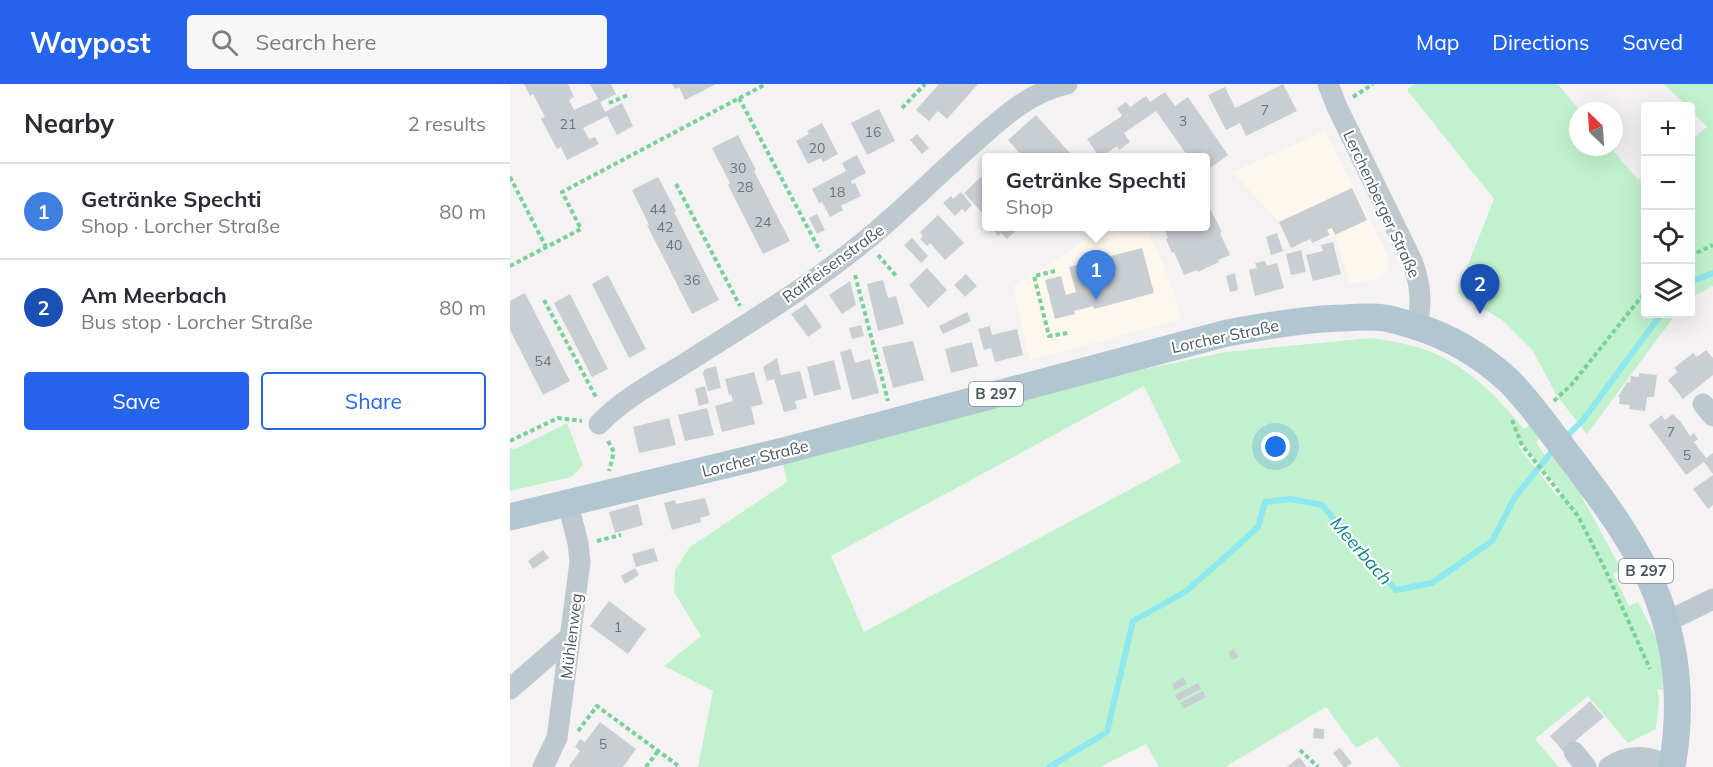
<!DOCTYPE html>
<html lang="en">
<head>
<meta charset="utf-8">
<style>
  :root { --surface:#fff; --page:#f7f7f7; --text:#2b2b33; --muted:#7c7c81; --line:#e1e1e2; --accent:#2563eb }
  body { margin:0; font-family:Mulish,sans-serif; background:var(--page); color:var(--text) }
  .controls { position:absolute; right:18px; top:18px; display:grid; overflow:hidden; border-radius:6px; box-shadow:0 6px 24px #0002 }
  .controls button { width:54px; height:54px; display:grid; place-items:center; padding:0; border:0; border-bottom:2px solid var(--line); background:var(--surface); color:var(--text); font:30px sans-serif }
  .compass { position:absolute; left:1059px; top:18px; width:54px; height:54px; border-radius:50%; background:var(--surface); box-shadow:0 6px 24px #0002; rotate:335deg }
  .you { position:absolute; left:766px; top:363px; width:21px; height:21px; margin:-15px; border:4px solid #fff; border-radius:50%; background:#1a73e8; box-shadow:0 0 0 9px #1a73e833 }
  .badge { display:grid; place-items:center; width:39px; height:39px; border-radius:50%; background:var(--accent); color:#fff; font-size:20px; font-weight:700 }
  .pin { position:absolute; translate:-50% -50px; filter:drop-shadow(0 2px 3px #0008) }
  .pin::after { content:''; position:absolute; top:32px; width:21px; height:18px; background:inherit; clip-path:polygon(0 0,100% 0,50% 100%) }
  .popup { position:absolute; left:472px; top:69px; width:228px; height:78px; box-sizing:border-box; display:grid; place-content:center; border-radius:6px; background:var(--surface); filter:drop-shadow(0 2px 4px #0005); font-size:20px; white-space:nowrap; color:var(--muted) }
  .popup b { font-size:22px; color:var(--text) }
  .popup::after { content:''; position:absolute; left:50%; top:100%; margin-left:-12px; border:12px solid transparent; border-top-color:var(--surface) }
  .list { margin:0; padding:0; list-style:none }
  h2 { display:flex; justify-content:space-between; align-items:center; height:78px; margin:0; padding:0 24px; font-size:26px }
  h2 small { font-size:20px; font-weight:400; color:var(--muted) }
  .list li { display:grid; grid-template-columns:39px 1fr auto; gap:18px; align-items:center; box-sizing:border-box; height:96px; padding:0 24px; border-top:2px solid var(--line) }
  .list b { display:block; font-size:22px; white-space:nowrap }
  .list p { margin:0; font-size:20px; white-space:nowrap; color:var(--muted) }
  .list em { font-size:20px; font-style:normal; color:var(--muted) }
  .actions { display:flex; gap:12px; padding:18px 24px }
  .actions a { flex:1; padding:14px 0; border:2px solid var(--accent); border-radius:6px; text-align:center; font-size:21px; color:var(--accent) }
  .actions .main { background:var(--accent); color:#fff }
  .icon { flex:none; width:33px; height:33px; fill:none; stroke:currentColor; stroke-width:2; stroke-linecap:round; stroke-linejoin:round }
  .map { position:relative; flex:none; width:1203px; height:683px; overflow:hidden }
  header { display:flex; align-items:center; gap:36px; box-sizing:border-box; height:84px; padding:0 30px; background:var(--accent); color:#fff }
  header strong { font-size:28px }
  nav { display:flex; gap:33px; margin-inline-start:auto; font-size:21px }
  .search { width:420px; height:54px; background:var(--page); display:flex; align-items:center; gap:15px; box-sizing:border-box; padding:0 21px; border-radius:6px; color:var(--muted); font-size:22px }
  main { display:flex }
  aside { flex:1; background:var(--surface) }
  .map>svg:first-child { display:block }
</style>
</head>
<body>
<header>
<strong>Waypost</strong>
<div class="search"><svg class="icon" aria-label="search" viewBox="0 0 24 24"><circle cx="10" cy="10" r="6"/><path d="M15 15l6 6"/></svg>Search here</div>
<nav><a>Map</a><a>Directions</a><a>Saved</a></nav>
</header>
<main>
<aside>
<h2>Nearby<small>2 results</small></h2>
<ul class="list">
<li><span class="badge" style="background:#3f7fe0">1</span><div><b>Getränke Spechti</b><p>Shop · Lorcher Straße</p></div><em>80 m</em></li>
<li><span class="badge" style="background:#1a4fb4">2</span><div><b>Am Meerbach</b><p>Bus stop · Lorcher Straße</p></div><em>80 m</em></li>
</ul>
<div class="actions"><a class="main">Save</a><a>Share</a></div>
</aside>
<div class="map">
<svg width="1203" height="683" viewBox="0 0 1203 683">
  <rect width="100%" height="100%" fill="#f5f2f3"/>
  <path fill="#fdf7ee" d="M815,47L878,172L879,185L870,194L840,200L825,151L802,159L799,155L781,164L769,138L723,88Z
    M594,143H636L653,179L672,235L520,276L503,203L573,158Z"/>
  <path fill="#c2f2cd" fill-rule="evenodd" d="M904,0H1048L1070,27H1068V63H1100L1128,96L1135,91L1136,230H1166L1077,350L1047,312L1023,267L992,236L947,209L984,115L897,6Z
    M1154,0H1203V202L1181,213V56L1197,43L1181,26L1180,22H1177Z
    M861,254C876,256 892,259 907,263C952,276 985,310 1014,345L1020,341L1032,353L1026,358L1038,376L1046,372L1065,400L1111,485L1103,490L1119,522L1128,518L1147,556L1152,574L1153,606L1147,605L1149,615L1146,645L1118,659L1078,612L1025,655L1049,683H891L867,653L846,664L816,623L715,683H649L636,660L590,683H188L203,607L154,582L191,552L164,508L165,486L180,463L277,398L273,380L597,293L716,268ZM634,302L671,378L354,548L321,472ZM1013,360L1052,408L1048,413L1009,363Z
    M57,339L73,381L61,393L0,407V364L5,365Z"/>
  <g fill="none" stroke-linecap="round" stroke-linejoin="round">
    <path stroke="#8ee8ef" stroke-width="6" d="M1180,198L1203,189
      M1054,355L1073,336L1151,230
      M539,683L597,648L623,537L675,508L713,475L748,443L755,418L780,415L812,421L886,506L922,499L982,457L1005,413L1045,364"/>
  </g>
  <path fill="#c9ced2" d="M14,0H58L64,13L59,16L64,26L88,15L80,0H101L106,10L90,18L95,28L112,19L123,42L107,51L97,32L73,44L79,55L85,53L89,60L57,76L51,63L47,65L31,35L35,33L23,10L20,12Z
    M162,0H206L175,16L169,3L165,5Z
    M429,0H468L437,35L428,27L419,37L406,26Z
    M773,0L787,27L736,52L730,39L716,46L698,11L715,3L725,24Z
    M655,8L665,22L678,13L718,71L696,87V74H679L646,27L614,49L620,58L609,66L607,62L590,74L577,55L612,32L607,24L616,18L620,23L636,12L640,18Z
    M369,25L385,57L357,71L341,39Z
    M526,31L559,68L564,74H514L498,56Z
    M312,39L328,70L313,78L311,74L298,80L286,57L299,50L297,47Z
    M407,50L419,64L412,70L400,56Z
    M228,51L246,86L244,87L280,157L253,170L218,101L220,99L202,64Z
    M347,71L356,89L341,97L342,100L345,99L351,112L331,122L333,126L320,133L312,118L309,119L302,105L336,87L332,79Z
    M472,92L476,97V133L454,109Z
    M148,93L166,127L164,128L209,216L182,230L137,141H139L122,106Z
    M842,104L857,136L825,151L822,144L817,146L820,151L802,159L800,155L781,164L769,138Z
    M451,108L462,121L455,128L452,125L445,132L433,119L441,112L443,115Z
    M696,117L712,148L710,149L720,171L708,176L709,178L688,188L687,186L674,191L664,168L662,169L656,155L658,154L653,142H696Z
    M307,130L315,146L307,150L299,134Z
    M428,131L454,159L435,176L420,159L417,162L410,155L413,152L410,148Z
    M480,142H511L497,155L491,149L488,152Z
    M767,149L773,167L761,171L756,153Z
    M402,154L418,172L411,179L394,161Z
    M823,158L831,190L803,197L796,171L813,167L811,161Z
    M632,164L644,209L584,225L583,222L564,227L565,230L545,235L535,196L551,192L556,211L566,208L559,183Z
    M791,166L796,188L781,191L776,170Z
    M755,177L757,182L767,179L774,204L745,212L739,186L747,184L745,179Z
    M417,184L437,206L418,224L399,201Z
    M725,189L728,206L720,208L716,192Z
    M456,190L467,202L455,213L444,201Z
    M98,191L136,265L119,274L82,200Z
    M373,196L378,214L386,212L394,240L368,247L357,200Z
    M340,197L346,221L332,230L319,211Z
    M15,209L60,297L33,311L0,246V217Z
    M60,210L98,285L82,293L44,219Z
    M296,220L312,243L298,253L281,230Z
    M457,228L461,237L433,250L429,242Z
    M351,241L354,252L342,255L339,244Z
    M480,242L482,251L507,245L513,271L485,278L481,264L474,266L468,245Z
    M403,257L414,296L383,304L372,263Z
    M462,258L468,282L441,289L435,265Z
    M341,265L345,279L360,275L369,309L342,316L330,268Z
    M1196,266L1203,274V291L1173,315L1158,296L1168,288L1164,284L1183,269L1187,273Z
    M267,274L271,291L290,287L297,314L285,317L287,325L274,328L264,295L257,297L253,283Z
    M324,276L331,305L304,312L297,283Z
    M206,282L211,304L198,307L193,289L195,285Z
    M244,288L253,320L241,323L245,340L212,348L205,322L223,317L221,310L219,311L215,295Z
    M1129,289L1147,291L1144,313H1137L1135,327L1119,325L1120,321L1109,320L1110,313H1108L1117,298L1120,299L1121,292L1129,293Z
    M195,302L199,319L189,322L185,305Z
    M197,324L204,351L175,357L168,331Z
    M1163,330L1170,337L1180,352L1184,349L1188,355L1184,358L1196,374L1203,369V390L1194,378L1176,391L1139,341L1152,331L1155,336Z
    M159,334L166,361L129,369L123,343Z
    M1203,391V421L1198,425L1183,405Z
    M195,414L200,431L190,434L191,438L162,446L154,419L165,416L166,420Z
    M128,420L133,441L105,449L99,428Z
    M144,464L148,477L126,483L122,470Z
    M33,466L39,474L23,485L18,477Z
    M125,484L129,491L115,500L111,492Z
    M99,517L136,545L118,570L80,542Z
    M723,565L729,573L723,576L718,568Z
    M673,593L677,600L665,606L662,600Z
    M688,599L691,605L668,617L665,611Z
    M693,607L696,613L673,625L670,619Z
    M1080,617L1094,633L1065,657L1070,663L1058,673L1040,652Z
    M90,638L126,665L113,683H61L59,682L70,667L65,663L70,655L75,658Z
    M804,644L814,645V655L803,654Z
    M830,664L842,679L836,683H834L823,669Z
    M789,673L797,683H777Z"/>
  <g fill="none" stroke-linecap="round" stroke-linejoin="round">
    <path stroke="#78d199" stroke-width="4" stroke-dasharray="4.5 3" stroke-linecap="butt" d="M843,13L863,0
      M229,14L310,167
      M99,19L118,11
      M392,24L415,0
      M0,93L36,163
      M166,100L230,222
      M368,171L387,193
      M1180,172L1203,161
      M0,182L71,145L52,108L256,0
      M545,187L524,192L539,252L558,249
      M345,191L378,317
      M34,216L87,315
      M1044,317L1062,300L1136,207
      M1002,336L1012,361L1068,432L1095,485L1140,585
      M0,357L48,334L72,337
      M98,357L104,368L99,387
      M87,457L111,451
      M68,647L87,622L170,683
      M790,666L808,683
      M136,683L148,667"/>
    <path stroke="#bdc9cf" stroke-width="21" d="M818,0L827,23L902,177C911,201 912,218 907,243
      M1193,320L1203,332
      M89,340C114,313 151,295 182,275C248,233 316,192 375,140C406,113 435,84 466,57C493,33 520,8 557,0
      M1156,538L1203,515
      M0,605L60,553
      M1064,668L1076,683
      M33,683L47,654L70,478L68,459L58,420
      M1099,683C1121,668 1140,673 1162,682"/>
    <path stroke="#b2c6d1" stroke-width="27" d="M0,433L277,366L717,249C756,242 794,235 834,234C847,233 861,232 875,234C885,236 895,239 905,242C940,253 972,272 999,297C1019,317 1036,341 1053,364C1089,411 1134,469 1152,526C1169,576 1171,631 1162,683"/>
  </g>
  <g text-anchor="middle" stroke-width="4.5" stroke-linejoin="round" paint-order="stroke">
    <g font-size="14" fill="#69767d">
      <text x="755" y="31">7</text>
      <text x="673" y="42">3</text>
      <text x="58" y="45">21</text>
      <text x="363" y="53">16</text>
      <text x="307" y="69">20</text>
      <text x="228" y="89">30</text>
      <text x="235" y="108">28</text>
      <text x="327" y="113">18</text>
      <text x="148" y="130">44</text>
      <text x="253" y="143">24</text>
      <text x="155" y="148">42</text>
      <text x="164" y="166">40</text>
      <text x="182" y="201">36</text>
      <text x="33" y="282">54</text>
      <text x="1161" y="353">7</text>
      <text x="1177" y="376">5</text>
      <text x="108" y="548">1</text>
      <text x="93" y="665">5</text>
    </g>
    <g fill="#fff" stroke="#808b90" stroke-width="1.5">
      <rect x="459" y="298" width="54" height="24" rx="4.5"/>
      <rect x="1109" y="475" width="54" height="24" rx="4.5"/>
    </g>
    <g font-size="15" font-weight="bold" fill="#495961">
      <text x="486" y="315">B 297</text>
      <text x="1136" y="492">B 297</text>
    </g>
    <g font-size="16" fill="#495961" stroke="#fff">
      <text transform="translate(872 120) rotate(65)" y="6">Lerchenberger Straße</text>
      <text transform="translate(323 179) rotate(-36)" y="6">Raiffeisenstraße</text>
      <text transform="translate(715 252) rotate(-12)" y="6">Lorcher Straße</text>
      <text transform="translate(245 374) rotate(-14)" y="6">Lorcher Straße</text>
      <text transform="translate(61 552) rotate(-83)" y="6">Mühlenweg</text>
    </g>
    <g font-size="18" font-style="italic" fill="#0a828c" stroke="#fff">
      <text transform="translate(851 467) rotate(49)" y="6">Meerbach</text>
    </g>
  </g>
</svg>
<div class="controls">
<button>+</button>
<button>−</button>
<button><svg class="icon" aria-label="locate" viewBox="0 0 24 24"><circle cx="12" cy="12" r="6"/><path d="M12 2v4M12 18v4M2 12h4M18 12h4"/></svg></button>
<button><svg class="icon" aria-label="layers" viewBox="0 0 24 24"><path d="M12 4l9 5-9 5-9-5zM3 14l9 5 9-5"/></svg></button>
</div>
<svg class="compass" viewBox="-18 -18 36 36"><path d="M0-13l5 13h-10z" fill="#e53935"/><path d="M0 13l5-13h-10z" fill="#7c7c81"/></svg>
<div class="you"></div>
<div class="pin badge" style="left:586px;top:216px;background:#3f7fe0">1</div>
<div class="popup"><b>Getränke Spechti</b>Shop</div>
<div class="pin badge" style="left:970px;top:230px;background:#1a4fb4">2</div>
</div>
</main>
</body>
</html>
